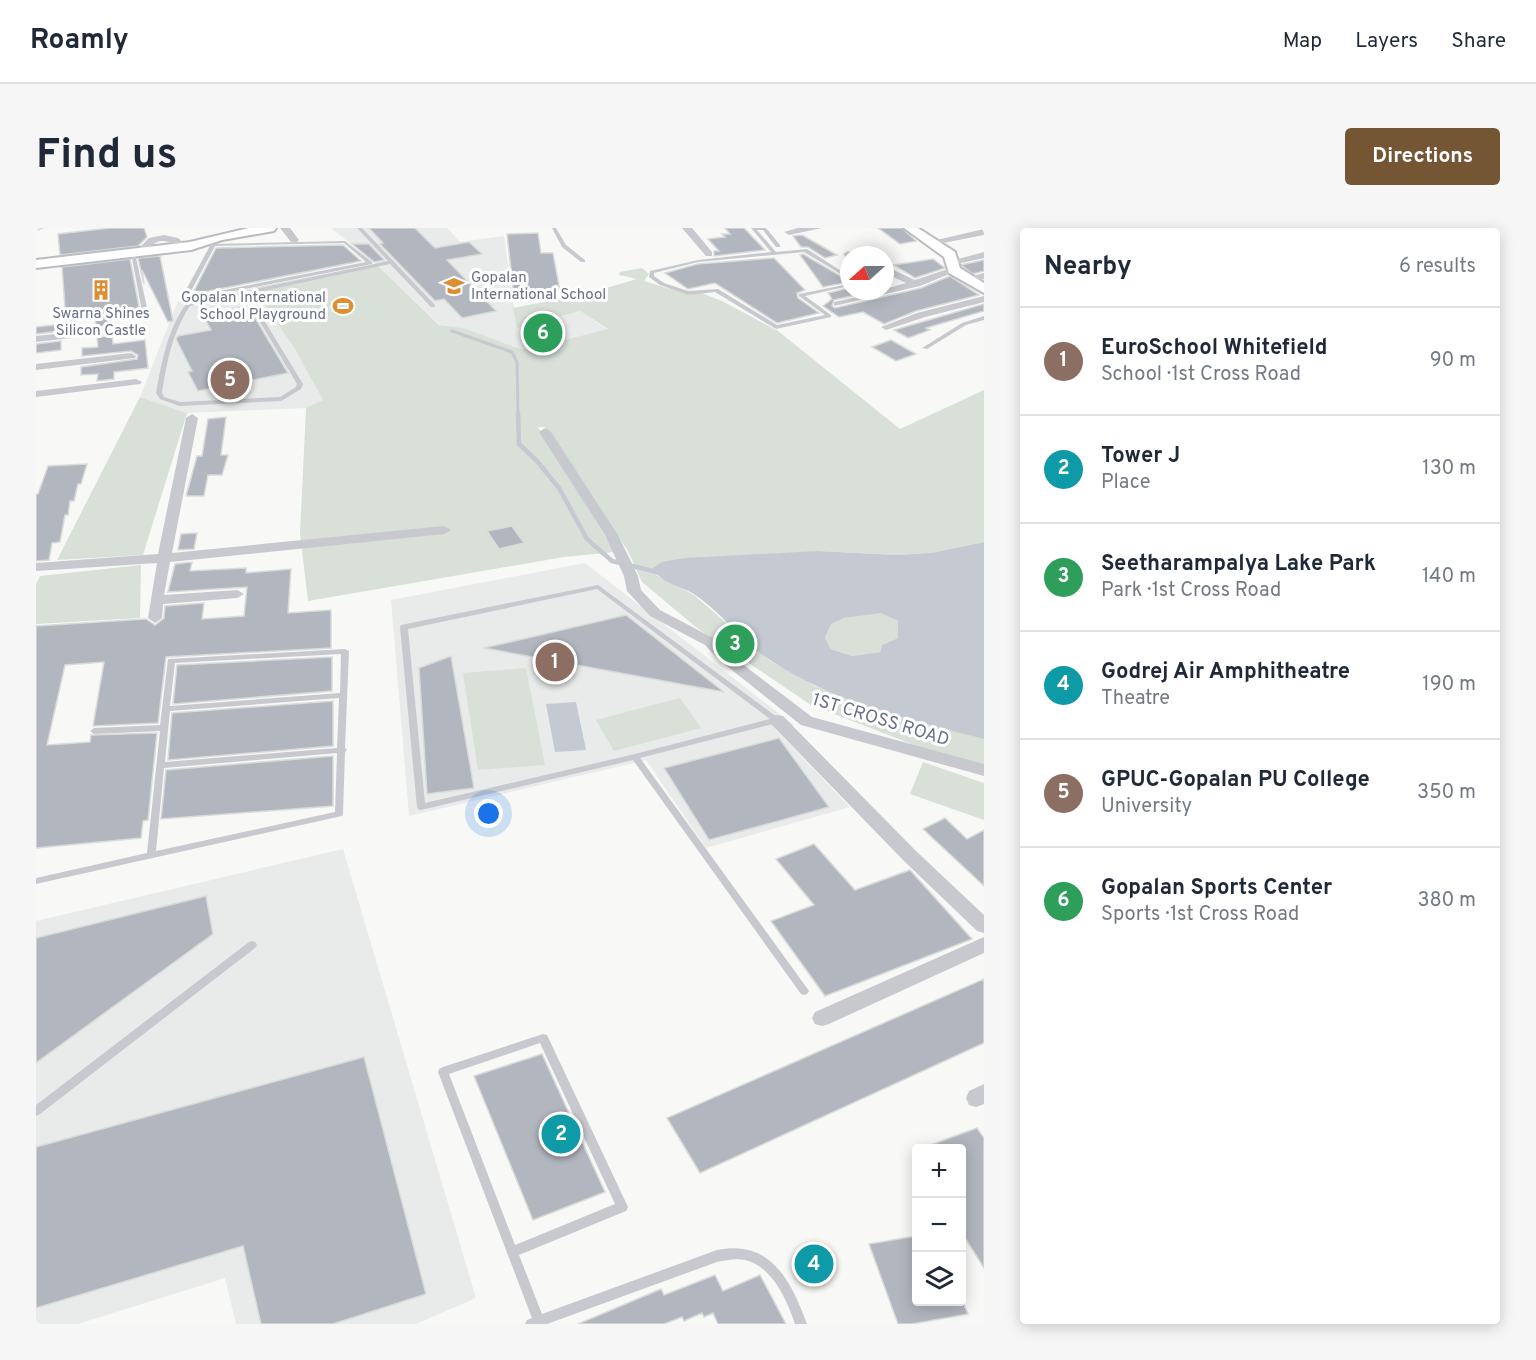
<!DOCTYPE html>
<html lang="en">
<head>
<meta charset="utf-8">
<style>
  :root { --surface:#fff; --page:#f6f6f7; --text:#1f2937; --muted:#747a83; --line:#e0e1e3; --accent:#755634 }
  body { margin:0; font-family:Overpass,sans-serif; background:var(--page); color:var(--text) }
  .controls { position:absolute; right:18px; bottom:18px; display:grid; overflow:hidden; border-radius:6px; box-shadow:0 3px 15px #0003 }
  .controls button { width:54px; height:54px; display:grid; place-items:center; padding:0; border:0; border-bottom:2px solid var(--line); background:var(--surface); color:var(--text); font:30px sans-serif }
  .compass { position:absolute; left:804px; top:18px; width:54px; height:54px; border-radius:50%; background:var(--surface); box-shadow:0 3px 15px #0003; rotate:249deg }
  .you { position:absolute; left:453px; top:586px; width:21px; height:21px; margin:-15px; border:4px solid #fff; border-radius:50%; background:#1a73e8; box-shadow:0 0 0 9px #1a73e833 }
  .badge { display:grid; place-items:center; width:39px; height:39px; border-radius:50%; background:var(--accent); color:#fff; font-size:20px; font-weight:700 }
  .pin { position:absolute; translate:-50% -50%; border:3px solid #fff; box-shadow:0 2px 6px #0006 }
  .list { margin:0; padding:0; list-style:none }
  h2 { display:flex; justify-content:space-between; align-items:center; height:78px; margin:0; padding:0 24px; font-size:26px }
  h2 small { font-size:20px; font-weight:400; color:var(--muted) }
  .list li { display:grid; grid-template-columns:39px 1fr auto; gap:18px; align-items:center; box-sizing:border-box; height:108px; padding:0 24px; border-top:2px solid var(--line) }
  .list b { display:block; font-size:22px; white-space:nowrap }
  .list p { margin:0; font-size:20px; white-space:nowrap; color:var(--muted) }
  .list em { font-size:20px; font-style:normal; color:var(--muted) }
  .icon { flex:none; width:33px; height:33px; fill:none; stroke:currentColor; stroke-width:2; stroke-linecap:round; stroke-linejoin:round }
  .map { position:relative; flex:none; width:948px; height:1096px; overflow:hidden; border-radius:6px }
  header { display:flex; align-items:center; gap:36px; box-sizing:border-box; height:84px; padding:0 30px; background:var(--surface); border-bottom:2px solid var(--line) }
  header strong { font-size:28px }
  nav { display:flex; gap:33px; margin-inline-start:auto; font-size:21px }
  .intro { display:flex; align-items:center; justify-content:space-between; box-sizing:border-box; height:144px; padding:0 36px }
  h1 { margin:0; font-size:42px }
  .button { padding:15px 27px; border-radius:6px; background:var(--accent); color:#fff; font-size:21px; font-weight:700 }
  main { display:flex; gap:36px; padding:0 36px }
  aside { flex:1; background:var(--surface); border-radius:6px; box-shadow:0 3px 15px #0003 }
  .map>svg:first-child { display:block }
</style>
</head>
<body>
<header>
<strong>Roamly</strong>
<nav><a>Map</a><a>Layers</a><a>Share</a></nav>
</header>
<div class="intro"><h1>Find us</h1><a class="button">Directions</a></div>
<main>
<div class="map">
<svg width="948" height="1096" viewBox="0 0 948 1096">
  <rect width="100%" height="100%" fill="#f8f9f6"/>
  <path fill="#e9eaea" d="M295,0H411L424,14L468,8L481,100L544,83L572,102L494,121L481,120L428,100L404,97L340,36Z
    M217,60L259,121L288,172L270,180L151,185L104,169L142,73Z
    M549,335L758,497L739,501L814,579L670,620L610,532L373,588L355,372Z
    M307,621L440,1070L380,1096H200L189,1050L42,1096H0V693Z"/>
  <path fill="#d8e0d8" d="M340,36L403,97L428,100L481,120L494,121L572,101L544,83L481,100L477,80L553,65L601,51L583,47L584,44L606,40L613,46L608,53L654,67L663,64L686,73L742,103L864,201L948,162V314L895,325L860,327L782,323L620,347L658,367L733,432L779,458L857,487L948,511V538L891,522L775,477L661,400L606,354L592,323L509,199H502L579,324L528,329L272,373L264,306L270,180L287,172L259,121L217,60Z
    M104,169L151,185L107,327L21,332Z
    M105,337L104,390L0,396V356L4,348Z
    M845,384L862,393V410L846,417L844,424L816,428L795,421L789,410L795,396L808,390Z
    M490,440L509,537L442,542L427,445Z
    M644,470L665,500L578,523L560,492Z
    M887,534L948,555V592L874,566Z"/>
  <path fill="#c5cad2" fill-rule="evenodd" d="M948,314V511C874,492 799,475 734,432C706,414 686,385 658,366C645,358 624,355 617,340L626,334L649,330L782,323L860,327L895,325ZM845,385L862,393V410L846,417L844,424L816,428L795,421L789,410L795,396L808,390Z
    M540,474L550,522L519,524L510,476Z"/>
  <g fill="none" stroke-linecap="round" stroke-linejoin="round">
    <path stroke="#c5cad2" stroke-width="3" d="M416,103L476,124L481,134L482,186"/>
    <path stroke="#c5cad2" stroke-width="4.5" d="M482,185L483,216L501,233L523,260L551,311L576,333L625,345"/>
  </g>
  <path fill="#b2b6be" stroke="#dadbd9" stroke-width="1.5" d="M74,0H108L111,9L102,18L24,27L22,6Z
    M333,0H379L399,20L433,14L446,26L411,32L460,83L426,90L408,71L399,73L344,16L347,15Z
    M689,0H708L729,22L678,28V23H683L672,11L689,9L686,6H694Z
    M842,0H866L880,13L864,16Z
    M502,5L505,25H517L524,63H499V69H478L471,6Z
    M766,7L801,27L789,30L772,19H765L757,8Z
    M316,16H333L348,32L338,34Z
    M307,17L325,33L168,64L158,63L180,20Z
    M767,26L813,53V54L787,59L764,27Z
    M124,28L137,93L132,94L106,42L108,56L102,30Z
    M738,30L769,62L761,65L762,70L783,85L741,95L679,55L652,61L629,45L662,36Z
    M94,31L104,84L74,87L75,98L60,99L59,89L30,93L26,39Z
    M897,31L909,40L879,50L858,37Z
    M948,32V43L937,46L925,37Z
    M914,48L943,67L880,83L848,96L827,84L803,89L787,78L796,71L792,65L813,60V63H838L798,72L796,78L799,80L885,60Z
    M948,76V83L890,100L894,102L872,110L858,102Z
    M212,78L252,145L162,163L152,144L156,143L140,111L142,108L175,102L166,86Z
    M26,96L25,103L0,106V99Z
    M76,108L77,116L109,112L112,140L78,144V151L61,153L62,146L45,147V139L101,131L102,127L95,123L46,128V120L62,119L61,109Z
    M855,112L880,126L860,133L836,119Z
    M25,113V122L0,125V116Z
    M190,189L185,227H192L186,247H172L168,268H150L161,228H166L172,191Z
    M51,236L45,256H42L38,273H34L32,287H29L24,314L16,315L13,332L0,333V266H2L12,238Z
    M476,298L488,315L463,321L451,303Z
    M161,305L158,321L142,322L145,306Z
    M156,334L154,343L210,340V345L255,341L252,385L295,382V420L130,429L122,495L57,498L68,434L29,437L11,517L54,514L55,507L121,505L112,592L107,593L105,610L0,620V398L110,391L119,397L128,390L129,378L168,375L166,391L208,388L211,359L132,364L139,336Z
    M590,387L688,464L448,420Z
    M415,428L438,560L391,566L383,440Z
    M296,429V463L137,476L141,437Z
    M297,473V518L132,532L136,485Z
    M743,510L793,579L673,612L628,540Z
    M297,528V578L125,591L130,542Z
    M909,590L931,611L948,602V658L887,601Z
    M778,616L819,662L874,642L936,711L789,768L735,693L778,677L740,631Z
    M170,668L177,706L0,835V710Z
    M948,751V815L664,945L631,890Z
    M506,826L569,964L497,992L438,848Z
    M328,829L390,1066L297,1096H225L207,1018L0,1080V919Z
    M941,900L948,910V1040L926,1005V921L889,919Z
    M880,1008V1074H927L932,1086L876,1096H862L833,1016Z
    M679,1047L687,1063L724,1047L750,1096H682L677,1085L668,1089L666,1085L648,1093L646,1089L628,1096H542L625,1061L628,1067Z"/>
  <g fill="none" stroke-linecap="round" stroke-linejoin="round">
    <g stroke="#babcc2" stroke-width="4">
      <path id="secondary" d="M213,0H240L238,3L186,12L155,22L0,40V32L154,14Z
        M868,0H882L919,24L924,40L948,55V65L913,45L908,29Z"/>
    </g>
    <path fill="#c7c9ce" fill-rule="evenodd" d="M321,0H326L399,77V79H395L354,36L212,66L267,156L265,161L245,173L143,178L124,171L120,165C126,133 131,103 150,76L352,33ZM208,67L261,156L260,159L244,169L144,174L128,169L126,165C131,134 136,105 154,78Z
      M516,0H520L530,17L549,32V34H545L526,19Z
      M715,0H730L744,17V19H740L727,2H721L740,24L771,21L813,48V51L768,24L662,34L618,45V48L628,55L652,63L682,61L741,97L789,87L763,68V66L813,56V58L769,68L795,87V89L740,101L679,64L652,67L624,57L613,49L614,43L662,32L735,24Z
      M309,13L336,34V36L148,73L145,71L175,16ZM308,15L330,34L152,69L179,18Z
      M97,24L99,25L112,84L109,86L106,84L95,25Z
      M948,88V92L930,97L891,121L886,120L926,95Z
      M562,357L745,492L741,495L604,530L771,760L773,763L771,766L768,767L765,766L597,532L385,582L382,581L381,579L364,399L365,397ZM561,361L734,491L599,526L389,575L372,401Z
      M309,421L313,423L309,520L311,522L309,524L307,586L306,588L0,656V650L111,625L124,503L58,506L54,503L58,500L124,497L132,431ZM305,426L304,465L134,478L139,435ZM303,470L301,520L129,534L134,483ZM301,525L299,584L120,623L128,540Z
      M216,713L219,714L221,717L219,720L4,886L0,888V877L213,714Z
      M507,806L511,807L592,979L590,983L483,1027L506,1086L681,1022C735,1011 755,1053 771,1096H759C751,1072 736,1038 709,1032C700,1030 690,1032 681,1034L511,1096H489L491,1092L496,1090L402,844L403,841L407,839ZM504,815L579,976L479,1017L413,846Z"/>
    <path fill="#c7c9ce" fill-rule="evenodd" d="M0,0H8L0,3Z
      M244,0H254L263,12L261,14H255Z
      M646,0H656L676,24V28H670Z
      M762,0H786L753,7L748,4Z
      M948,1V7L897,17L892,14Z
      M128,7L142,10L153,19L148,22C135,15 126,7 113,20V26H107L103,20L113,10Z
      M812,23L818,27L810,29L807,26Z
      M948,24V30L916,37L911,34Z
      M849,38L879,52L918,39L923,42L884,58L798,78V74L849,63V61L870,55L849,45Z
      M948,45V51L931,54L926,51Z
      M948,68V74L889,89L850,102L845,99L881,85Z
      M103,97L108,100L107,102L0,114V108Z
      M95,125L100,128L99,130L0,142V136Z
      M100,151L106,154L104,156L0,169V163Z
      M156,186L162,190L136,325L408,298L415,302L408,306L134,334L128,367L201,362L208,366L201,370L127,376L126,390L119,395L112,390L121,335L0,343V335L122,326L150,190Z
      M509,200L515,204L582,307L602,348L605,362L624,382L679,411L692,425L776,489L948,536V548L765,497L682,431L669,417L614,388L591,363L588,348L569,307L503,204Z
      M741,487L747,488L880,623L948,687V705L941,703L868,633L735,496L733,492L735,488Z
      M948,709V725L793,796L786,798L779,796L776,790L779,784Z
      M948,856V876L940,879L933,877L930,870L933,863Z"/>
    <use href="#secondary" fill="#fff" fill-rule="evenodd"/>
  </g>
  <defs>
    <g id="university-bare" transform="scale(1.62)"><path d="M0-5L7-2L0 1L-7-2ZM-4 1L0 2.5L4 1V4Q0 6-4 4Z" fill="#de8d31" stroke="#fff" stroke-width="2.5" paint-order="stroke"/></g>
    <g id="building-bare" transform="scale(1.62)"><path d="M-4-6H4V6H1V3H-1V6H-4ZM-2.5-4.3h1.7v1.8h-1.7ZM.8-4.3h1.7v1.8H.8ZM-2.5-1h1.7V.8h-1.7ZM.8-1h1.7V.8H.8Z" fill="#de8d31" stroke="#fff" stroke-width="2.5" paint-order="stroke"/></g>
    <g id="stadium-bare" transform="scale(1.62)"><path d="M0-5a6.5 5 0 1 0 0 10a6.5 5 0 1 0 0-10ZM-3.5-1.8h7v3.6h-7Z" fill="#de8d31" stroke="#fff" stroke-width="2.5" paint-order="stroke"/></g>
  </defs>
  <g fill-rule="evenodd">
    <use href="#university-bare" x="418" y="58"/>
    <use href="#building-bare" x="65" y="62"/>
    <use href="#stadium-bare" x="307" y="78"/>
  </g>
  <g text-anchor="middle" stroke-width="6" stroke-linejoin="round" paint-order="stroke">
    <g font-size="15" fill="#697086" stroke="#fff" text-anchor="start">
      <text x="435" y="54">Gopalan<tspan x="435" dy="17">International School</tspan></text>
      <text x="290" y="74" text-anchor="end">Gopalan International<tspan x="290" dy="17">School Playground</tspan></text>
      <text x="65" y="90" text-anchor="middle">Swarna Shines<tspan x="65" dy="17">Silicon Castle</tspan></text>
    </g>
    <g font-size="18" fill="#697086" stroke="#fff">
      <text transform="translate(845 491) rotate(17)" y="6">1ST CROSS ROAD</text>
    </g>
  </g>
</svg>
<div class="controls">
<button>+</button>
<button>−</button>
<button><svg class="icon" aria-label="layers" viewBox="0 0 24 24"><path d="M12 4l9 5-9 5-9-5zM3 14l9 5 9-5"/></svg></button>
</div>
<svg class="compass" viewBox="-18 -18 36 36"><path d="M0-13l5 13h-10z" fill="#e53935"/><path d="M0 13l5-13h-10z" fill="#747a83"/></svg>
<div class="you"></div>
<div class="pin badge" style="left:519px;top:434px;background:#8d6e63">1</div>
<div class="pin badge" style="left:525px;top:906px;background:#0f9aa8">2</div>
<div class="pin badge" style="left:699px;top:416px;background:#2e9e5b">3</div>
<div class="pin badge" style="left:778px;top:1036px;background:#0f9aa8">4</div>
<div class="pin badge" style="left:194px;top:152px;background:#8d6e63">5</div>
<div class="pin badge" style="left:507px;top:105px;background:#2e9e5b">6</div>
</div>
<aside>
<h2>Nearby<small>6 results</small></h2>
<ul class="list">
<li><span class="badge" style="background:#8d6e63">1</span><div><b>EuroSchool Whitefield</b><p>School · 1st Cross Road</p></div><em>90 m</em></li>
<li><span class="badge" style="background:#0f9aa8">2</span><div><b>Tower J</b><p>Place</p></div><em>130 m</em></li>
<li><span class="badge" style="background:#2e9e5b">3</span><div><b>Seetharampalya Lake Park</b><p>Park · 1st Cross Road</p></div><em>140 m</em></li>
<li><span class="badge" style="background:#0f9aa8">4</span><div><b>Godrej Air Amphitheatre</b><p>Theatre</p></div><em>190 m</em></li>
<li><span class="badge" style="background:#8d6e63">5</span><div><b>GPUC-Gopalan PU College</b><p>University</p></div><em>350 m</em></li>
<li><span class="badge" style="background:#2e9e5b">6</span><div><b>Gopalan Sports Center</b><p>Sports · 1st Cross Road</p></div><em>380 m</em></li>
</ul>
</aside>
</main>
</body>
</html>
